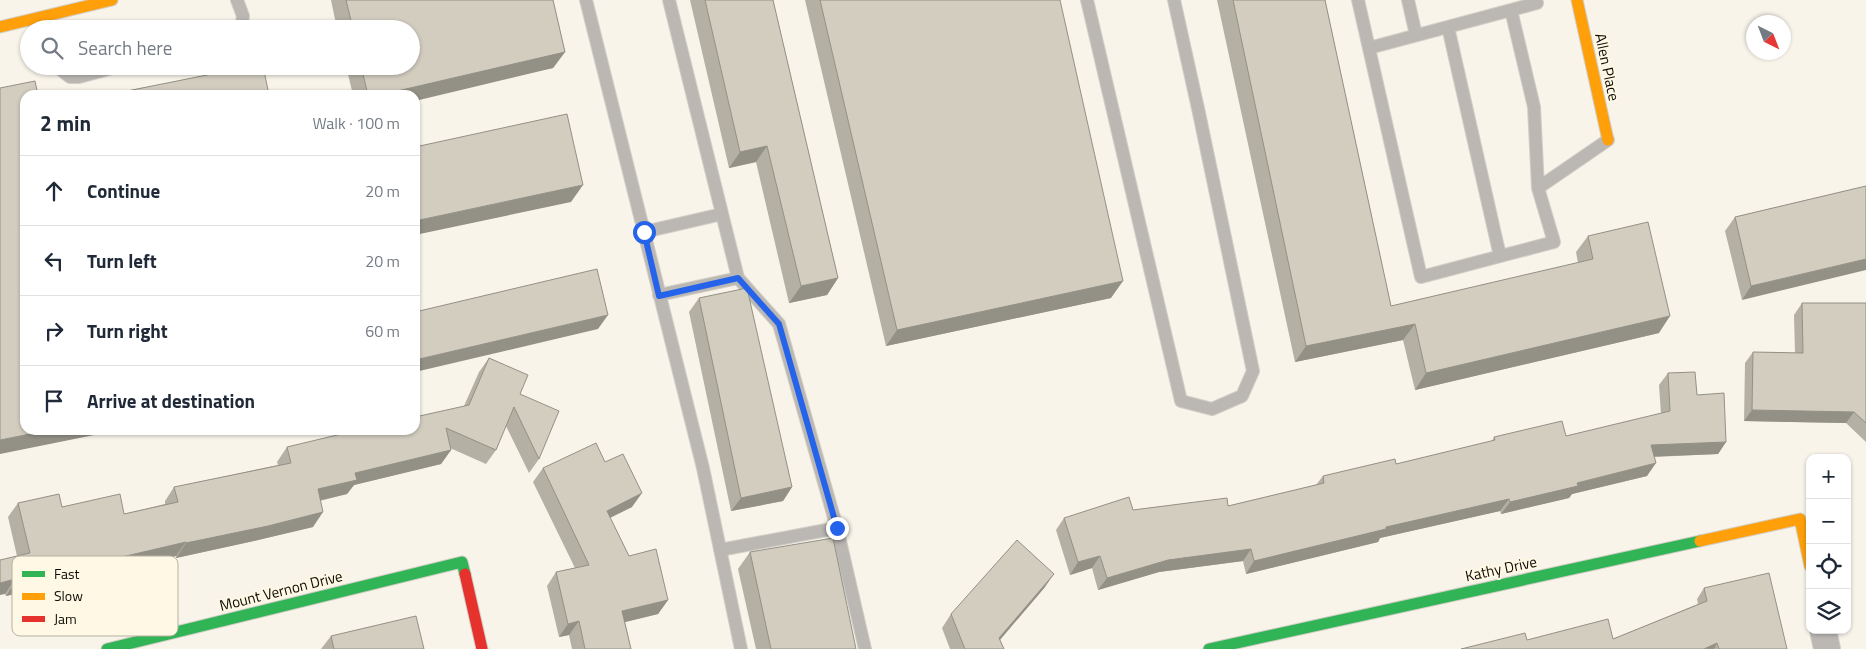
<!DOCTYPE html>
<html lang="en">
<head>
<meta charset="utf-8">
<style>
  :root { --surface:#fff; --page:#f2f2f3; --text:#1f2937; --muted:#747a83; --line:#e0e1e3 }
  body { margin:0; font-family:"Titillium Web",sans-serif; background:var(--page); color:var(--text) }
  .controls { position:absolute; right:15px; bottom:15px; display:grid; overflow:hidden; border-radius:10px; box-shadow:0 1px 4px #0004 }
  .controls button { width:45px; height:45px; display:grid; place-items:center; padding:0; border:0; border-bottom:1px solid var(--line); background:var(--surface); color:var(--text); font:25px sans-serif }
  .compass { position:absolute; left:1746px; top:15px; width:45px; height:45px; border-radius:50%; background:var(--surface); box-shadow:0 1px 4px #0004; rotate:138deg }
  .stop { position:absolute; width:15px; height:15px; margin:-11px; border:4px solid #2563eb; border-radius:50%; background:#fff }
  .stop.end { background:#2563eb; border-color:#fff; box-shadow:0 1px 5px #0008 }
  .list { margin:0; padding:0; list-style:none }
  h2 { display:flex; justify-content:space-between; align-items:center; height:65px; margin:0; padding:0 20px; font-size:21px }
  h2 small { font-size:16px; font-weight:400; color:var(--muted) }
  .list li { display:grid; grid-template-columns:32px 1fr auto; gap:15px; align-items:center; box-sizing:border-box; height:70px; padding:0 20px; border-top:1px solid var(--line) }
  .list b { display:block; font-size:19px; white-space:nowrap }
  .list em { font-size:16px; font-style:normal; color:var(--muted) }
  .icon { flex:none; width:28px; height:28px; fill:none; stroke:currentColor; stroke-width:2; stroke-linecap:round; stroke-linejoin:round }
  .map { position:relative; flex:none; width:1866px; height:649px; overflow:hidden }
  .search { position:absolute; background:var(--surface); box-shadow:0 1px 4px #0004; left:20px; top:20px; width:400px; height:55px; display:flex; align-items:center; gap:12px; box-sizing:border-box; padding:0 18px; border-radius:28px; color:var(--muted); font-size:19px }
  .panel { position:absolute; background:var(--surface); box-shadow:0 1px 4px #0004; left:20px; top:90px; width:400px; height:345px; border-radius:15px }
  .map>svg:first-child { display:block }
</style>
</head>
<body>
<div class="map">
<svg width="1866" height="649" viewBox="0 0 1866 649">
  <rect width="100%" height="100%" fill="#f8f4ea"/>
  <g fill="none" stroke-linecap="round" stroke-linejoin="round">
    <g stroke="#d2cec6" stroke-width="14">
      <path id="lane" d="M237,0L243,16L241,29
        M586,0L703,468L741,649
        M669,0L738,278L779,324L837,528L865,649
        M1087,0L1181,401L1212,409L1242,396L1253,371L1199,113L1174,0
        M1358,0L1421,277L1554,242L1538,188L1534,107L1511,10L1369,48
        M1408,0L1416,35
        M1511,10L1537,3L1536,0
        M1448,27L1500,256
        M56,66L70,77H79L120,66
        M1538,188L1608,140
        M644,232L722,214
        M659,295L738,278
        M720,550L837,528"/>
    </g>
    <g stroke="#d2cec6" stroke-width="28">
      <path id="street" d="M1823,630L1827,649"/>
    </g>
    <g stroke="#d2cec6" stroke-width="13">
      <path id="fast" d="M107,649L462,562L465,574
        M1209,649L1700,541"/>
    </g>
    <g stroke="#d2cec6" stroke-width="13">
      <path id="slow" d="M1577,0L1608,140
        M0,27L112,0
        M1700,541L1800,519L1810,566"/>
    </g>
    <g stroke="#d2cec6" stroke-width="13">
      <path id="jam" d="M465,574L482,649"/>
    </g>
    <use href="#lane" stroke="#bbb8b4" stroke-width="12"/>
    <use href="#street" stroke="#bbb8b4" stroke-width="26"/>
    <use href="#fast" stroke="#30b455" stroke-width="11"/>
    <use href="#slow" stroke="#ff9f0a" stroke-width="11"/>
    <use href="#jam" stroke="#e5322d" stroke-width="11"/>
  </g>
  <path fill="#b5b0a4" d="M331,0H553L565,52L553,68L415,95H353L346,66H411V29H337Z
    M690,0H773L838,278L827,295L789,303L756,162L729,168Z
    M805,0H1060L1111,298L886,346Z
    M1217,0H1325L1391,306L1578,263L1576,252L1588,236L1659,333L1415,390L1403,340L1295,362Z
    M1866,186L1742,300L1725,231L1735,217Z
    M699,298L792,487L783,501L731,511L689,312Z
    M1802,303H1866V442L1846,423L1744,421L1745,363L1753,352L1795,353L1794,315Z
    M489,358L520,394L539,459L529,473L506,426L496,450L486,464L450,448L451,450L441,464L354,485L347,494L320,501L313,527L258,540L176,558V556L6,596L5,594L17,556L8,517L18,503L124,514L165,504V501L174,487L278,465L277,462L287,447L346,434L345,430H415L464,406L479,372Z
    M1668,373L1697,395L1726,442L1718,454L1654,457L1647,476L1572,494L1569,498L1501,514L1500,511L1380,538L1378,542L1246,574L1243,561L1159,572L1098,590L1092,568L1070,575L1056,530L1064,518L1228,506L1316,485L1323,476L1396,464L1492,441L1494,437L1566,436L1661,414L1659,385Z
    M605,462L632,507L610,518L629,556L668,600L658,614L625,622L631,649H572L569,635L559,637L547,586L556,572L575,568L533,482L543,468Z
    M750,552L856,649H756L738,569Z
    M1045,587L1000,640L1004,649H950L942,628L951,614Z
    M1704,588L1786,649H1461L1527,640L1613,639L1698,604L1697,599Z
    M331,636L424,649H321Z"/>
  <path fill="#939086" d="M565,52L553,68L415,101V95H380Z
    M767,146L756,162L729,168L740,152Z
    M583,185L571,202L415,235V221Z
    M1866,259V270L1742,300L1751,286Z
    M838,278L827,295L789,303L801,286Z
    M1123,281L1111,298L886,346L897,330Z
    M608,315L598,329L415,372V360Z
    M1670,316L1659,333L1415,390L1426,373Z
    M1415,324L1403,340L1295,362L1306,346Z
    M1752,410L1854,412L1846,423L1744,421Z
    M50,430H119L0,454V440Z
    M1726,442L1718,454L1643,457L1651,445Z
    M451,450L441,464L354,485L347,494L308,503L318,489L355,473Z
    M1656,463L1647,476L1572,494L1569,498L1501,514L1510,502L1577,483Z
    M792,487L783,501L731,511L741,498Z
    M642,493L632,507L597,524L607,511Z
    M1509,499L1500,511L1380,538L1378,542L1246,574L1254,561L1386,527Z
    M323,512L313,527L258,540L176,558L186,543Z
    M186,542L176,556L6,596L15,582Z
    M1251,549L1243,561L1159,572L1098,590L1107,578L1168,560Z
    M1100,556L1092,568L1070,575L1078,562Z
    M1054,574L1045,587L992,649L999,638Z
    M15,579L5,594L0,595V583Z
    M668,600L658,614L613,625L622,611Z
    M579,621L569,635L559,637L568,624Z
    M1717,643L1714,649H1704Z"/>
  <path fill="#d2cdbf" stroke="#939086" d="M346,0H553L565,52L380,95H368L361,66H411V29H353Z
    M705,0H773L838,278L801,286L767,146L740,152Z
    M820,0H1060L1123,281L897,330Z
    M1233,0H1325L1391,306L1593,259L1588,236L1648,222L1670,316L1426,373L1415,324L1306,346Z
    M252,66H263L269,95H107Z
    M35,81L38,95H25V430H50L0,440V88Z
    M567,114L583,185L415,221V147Z
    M1866,186V259L1751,286L1735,217Z
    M597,269L608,315L415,360V312Z
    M747,288L792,487L741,498L699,298Z
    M1802,303H1866V423L1854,412L1752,410L1753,352L1803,353Z
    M489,358L528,375L520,394L559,411L539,459L514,407L496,450L446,428L451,450L355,473L357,480L318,489L323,512L268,526L186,543V542L15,582V579L0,583V560L30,553L18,503L59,494L62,507L120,494L124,514L178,502L174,487L291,463L287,447L358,430H415V417L469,405Z
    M1695,372L1697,395L1724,393L1726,442L1651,445L1656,463L1577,483L1578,486L1510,502L1509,499L1386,527V529L1254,561L1251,549L1168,560L1107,578L1100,556L1078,562L1064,518L1129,497L1133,510L1227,498L1228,506L1324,483L1323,476L1395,459L1396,464L1495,440L1494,437L1562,421L1566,436L1670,411L1668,373Z
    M596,443L605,462L623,454L642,493L607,511L629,556L656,549L668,600L622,611L631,649H585L579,621L568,624L556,572L589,565L543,468Z
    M833,538L856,649H771L750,552Z
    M1017,540L1054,574L999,638L1004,649H965L951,614Z
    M1769,573L1787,649H1719L1717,643L1704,649H1461L1525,633L1527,640L1608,619L1613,639L1707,601L1704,588Z
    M416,616L424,649H334L331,636Z"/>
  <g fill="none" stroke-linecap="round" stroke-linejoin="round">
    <path stroke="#2563eb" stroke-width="6" d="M644,232L659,296L738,278L779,324L837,528"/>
  </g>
  <g text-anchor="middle" stroke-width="4" stroke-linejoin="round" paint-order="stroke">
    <g font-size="15" fill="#0e0c06" stroke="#fef8e4">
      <text transform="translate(1607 67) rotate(78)" y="5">Allen Place</text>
      <text transform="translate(1501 569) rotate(-12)" y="5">Kathy Drive</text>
      <text transform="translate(281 591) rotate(-14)" y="5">Mount Vernon Drive</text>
    </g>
  </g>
  <rect x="12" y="556" width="166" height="80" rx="8" fill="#fef8e4" stroke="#b6b1a1" stroke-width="1"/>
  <rect x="22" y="571" width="23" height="6" fill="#30b455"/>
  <rect x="22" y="593" width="23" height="7" fill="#ff9f0a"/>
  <rect x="22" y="616" width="23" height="6" fill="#e5322d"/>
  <g font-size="14" fill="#0e0c06">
    <text x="54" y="579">Fast</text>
    <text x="54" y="601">Slow</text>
    <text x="54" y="624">Jam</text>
  </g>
</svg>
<div class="controls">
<button>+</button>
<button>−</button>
<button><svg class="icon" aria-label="locate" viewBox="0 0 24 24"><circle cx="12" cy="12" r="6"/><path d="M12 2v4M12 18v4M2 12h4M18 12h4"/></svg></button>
<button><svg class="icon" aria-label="layers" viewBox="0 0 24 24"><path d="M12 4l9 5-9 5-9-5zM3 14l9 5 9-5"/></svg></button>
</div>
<svg class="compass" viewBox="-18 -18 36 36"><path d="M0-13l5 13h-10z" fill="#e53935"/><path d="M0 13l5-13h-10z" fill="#747a83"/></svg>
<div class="stop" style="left:644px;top:232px"></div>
<div class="stop end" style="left:837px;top:528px"></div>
<div class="search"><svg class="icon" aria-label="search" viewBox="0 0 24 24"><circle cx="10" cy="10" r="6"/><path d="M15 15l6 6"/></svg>Search here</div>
<section class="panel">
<h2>2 min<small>Walk · 100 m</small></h2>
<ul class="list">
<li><svg class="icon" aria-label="ahead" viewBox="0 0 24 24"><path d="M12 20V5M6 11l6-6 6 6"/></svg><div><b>Continue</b></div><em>20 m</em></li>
<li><svg class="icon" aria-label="left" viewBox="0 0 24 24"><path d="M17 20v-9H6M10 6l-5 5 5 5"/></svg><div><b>Turn left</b></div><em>20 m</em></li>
<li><svg class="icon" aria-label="right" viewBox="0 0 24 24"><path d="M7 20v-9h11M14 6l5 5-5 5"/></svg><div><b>Turn right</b></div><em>60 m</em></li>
<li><svg class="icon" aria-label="arrive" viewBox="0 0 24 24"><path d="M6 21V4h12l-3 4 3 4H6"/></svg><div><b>Arrive at destination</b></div></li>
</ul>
</section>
</div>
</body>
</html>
